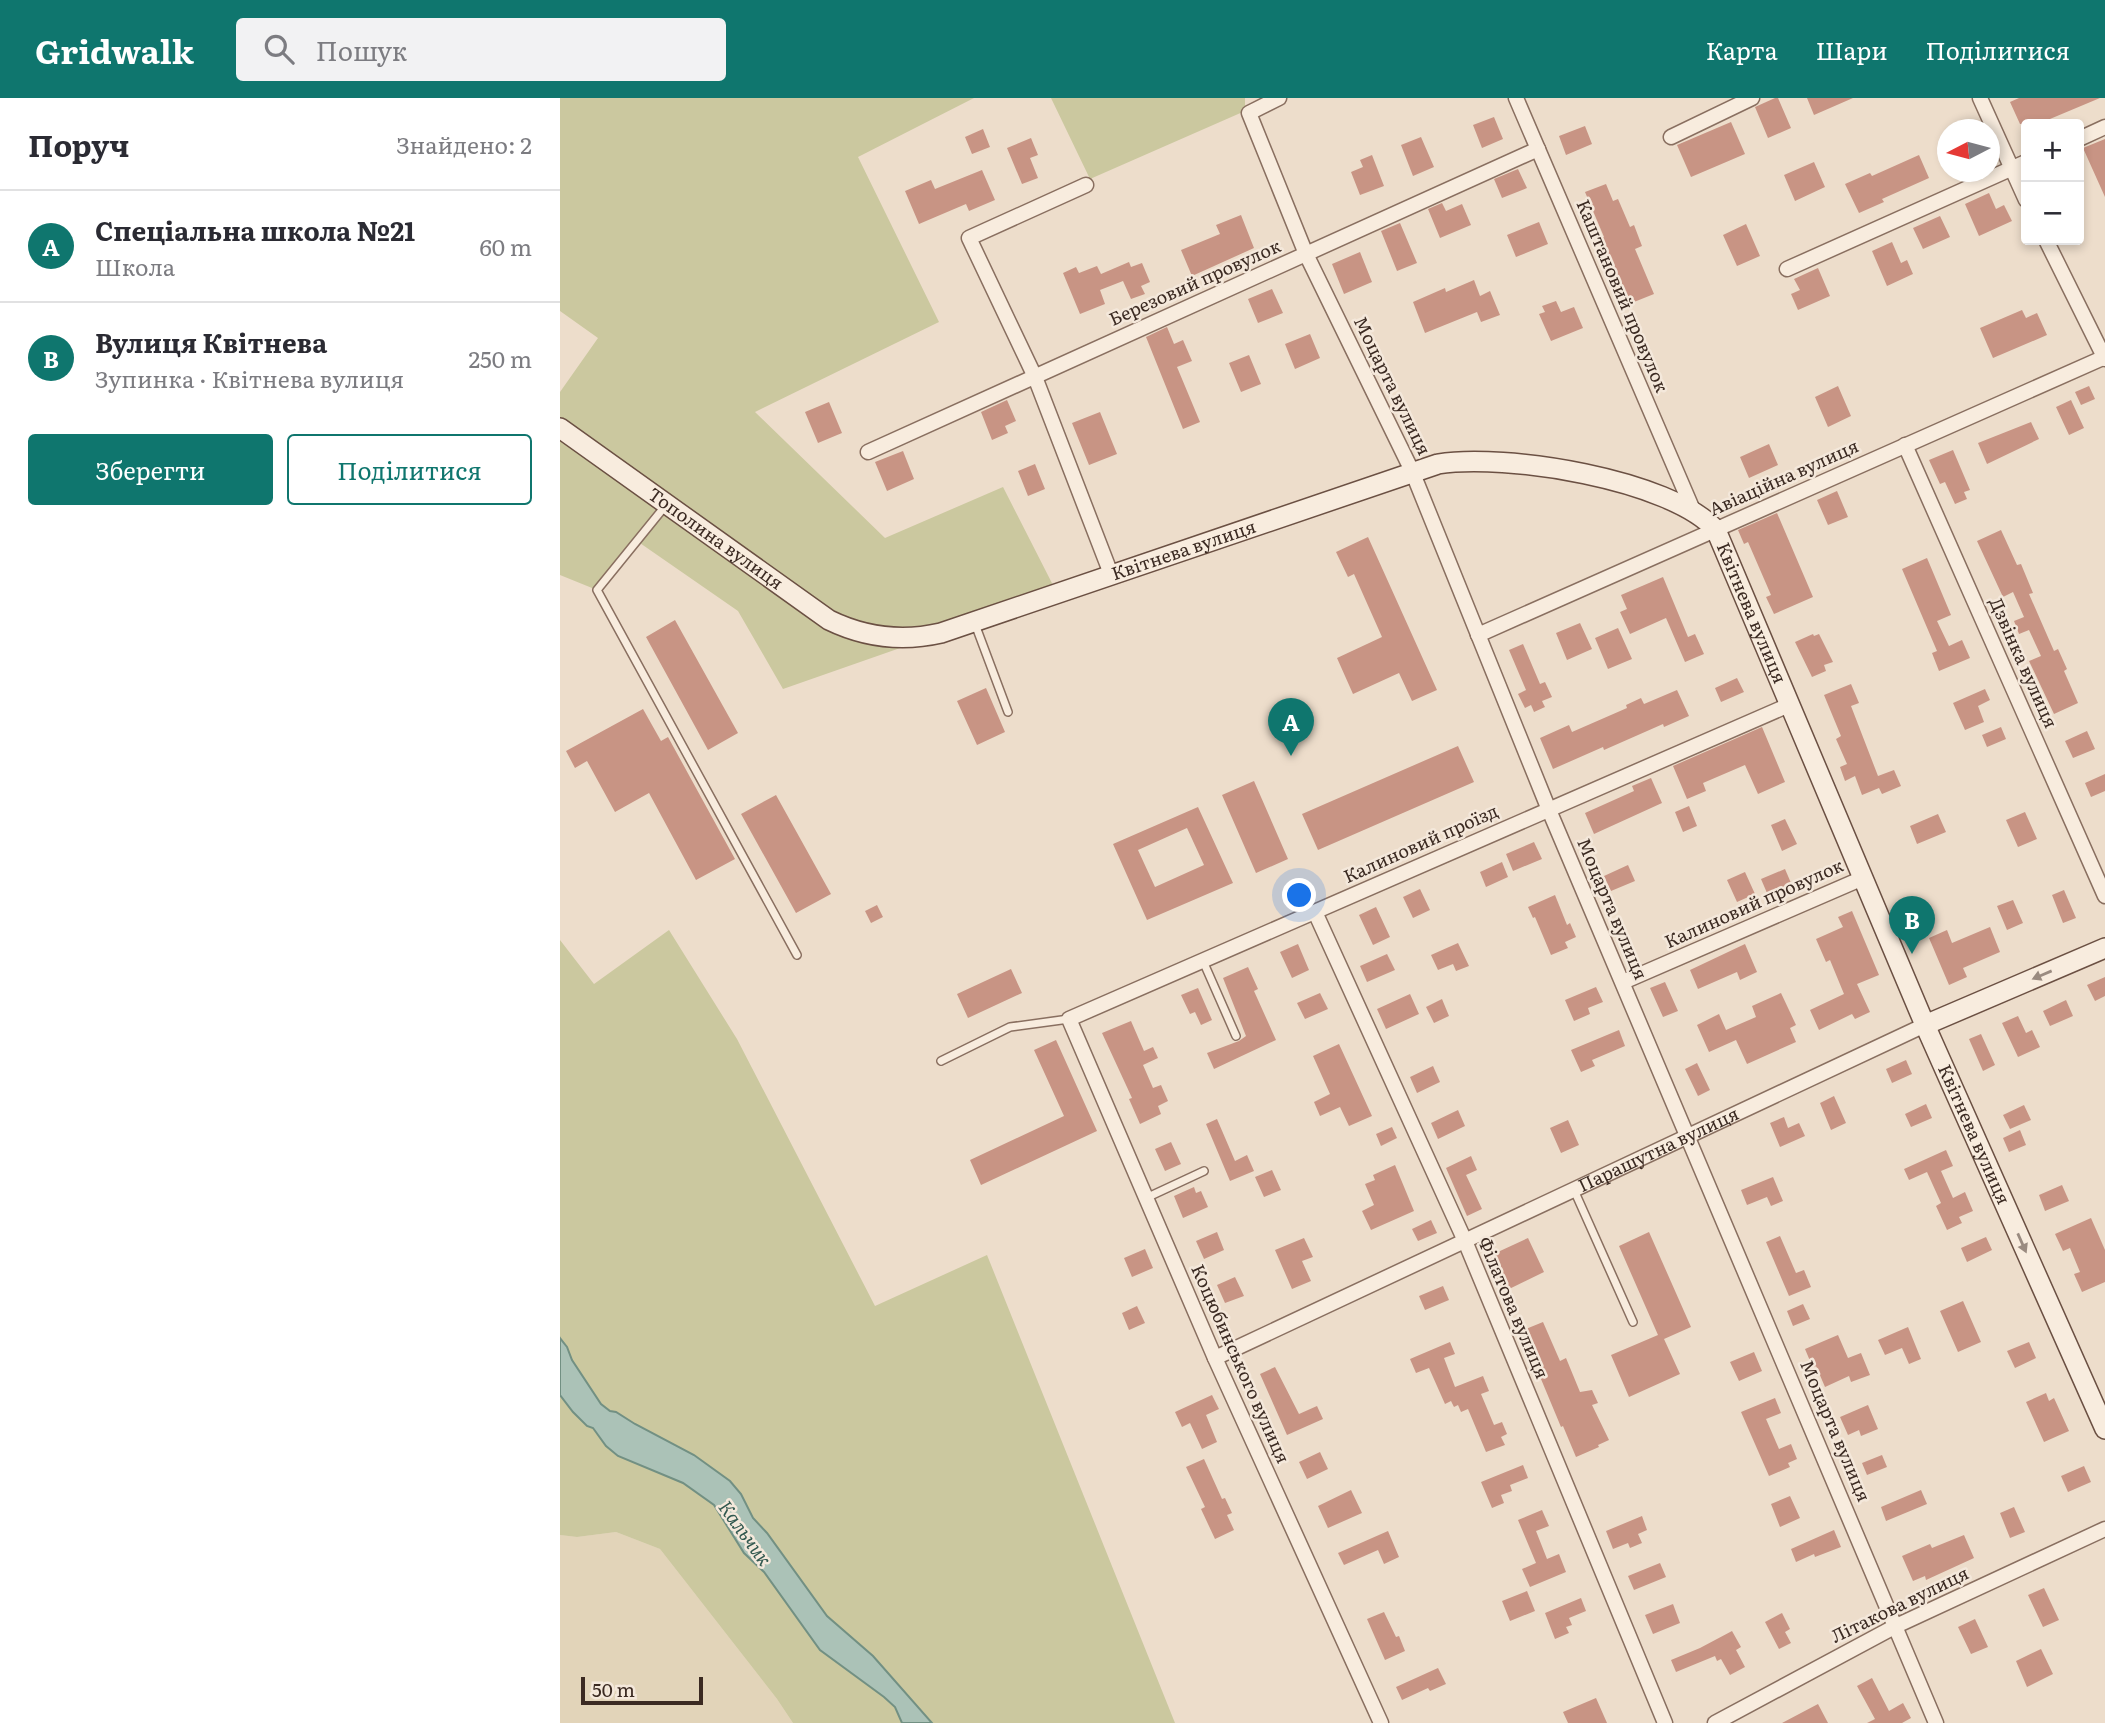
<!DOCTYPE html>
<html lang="uk">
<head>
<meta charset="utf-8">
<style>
  :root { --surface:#fff; --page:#f2f2f3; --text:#2b2b33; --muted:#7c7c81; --line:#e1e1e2; --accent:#0f766e }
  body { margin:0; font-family:Literata,serif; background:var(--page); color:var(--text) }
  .controls { position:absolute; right:21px; top:21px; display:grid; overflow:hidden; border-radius:7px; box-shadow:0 4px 10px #0003 }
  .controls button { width:63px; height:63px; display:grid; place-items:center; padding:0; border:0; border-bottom:2px solid var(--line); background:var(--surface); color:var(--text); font:35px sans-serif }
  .compass { position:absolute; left:1377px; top:21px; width:63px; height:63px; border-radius:50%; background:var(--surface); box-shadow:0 4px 10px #0003; rotate:264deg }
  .scale { position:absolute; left:21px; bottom:18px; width:122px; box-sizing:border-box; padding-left:7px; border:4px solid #3b2a22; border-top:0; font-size:19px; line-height:24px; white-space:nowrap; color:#3b2a22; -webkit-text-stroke:5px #f4e8db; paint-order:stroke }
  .you { position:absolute; left:740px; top:798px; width:24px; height:24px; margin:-18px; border:5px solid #fff; border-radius:50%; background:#1a73e8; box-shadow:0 0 0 10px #1a73e833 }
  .badge { display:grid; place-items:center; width:46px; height:46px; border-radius:50%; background:var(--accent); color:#fff; font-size:23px; font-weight:700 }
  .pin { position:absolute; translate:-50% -58px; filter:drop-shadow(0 2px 4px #0008) }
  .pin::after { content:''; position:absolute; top:37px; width:24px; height:21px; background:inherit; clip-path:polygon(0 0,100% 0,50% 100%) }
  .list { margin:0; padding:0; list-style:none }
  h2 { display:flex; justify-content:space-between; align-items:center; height:91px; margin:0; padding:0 28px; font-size:30px }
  h2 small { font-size:23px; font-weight:400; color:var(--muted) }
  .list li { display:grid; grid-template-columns:46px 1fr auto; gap:21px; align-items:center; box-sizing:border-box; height:112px; padding:0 28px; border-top:2px solid var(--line) }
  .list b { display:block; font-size:26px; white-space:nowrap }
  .list p { margin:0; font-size:23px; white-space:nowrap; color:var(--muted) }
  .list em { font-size:23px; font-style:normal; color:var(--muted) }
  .actions { display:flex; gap:14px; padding:21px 28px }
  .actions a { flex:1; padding:16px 0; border:2px solid var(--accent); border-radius:7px; text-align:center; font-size:24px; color:var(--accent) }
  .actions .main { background:var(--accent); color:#fff }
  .icon { flex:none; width:38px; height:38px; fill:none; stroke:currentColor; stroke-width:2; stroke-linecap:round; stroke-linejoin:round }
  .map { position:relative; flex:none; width:1545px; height:1625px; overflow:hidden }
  header { display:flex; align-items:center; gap:42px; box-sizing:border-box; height:98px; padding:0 35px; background:var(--accent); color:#fff }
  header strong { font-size:33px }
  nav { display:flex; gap:38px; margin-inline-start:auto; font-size:24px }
  .search { width:490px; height:63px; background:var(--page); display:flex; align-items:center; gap:18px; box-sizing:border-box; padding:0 24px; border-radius:7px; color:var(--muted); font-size:26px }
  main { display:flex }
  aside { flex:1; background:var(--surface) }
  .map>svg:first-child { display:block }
</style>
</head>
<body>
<header>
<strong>Gridwalk</strong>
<div class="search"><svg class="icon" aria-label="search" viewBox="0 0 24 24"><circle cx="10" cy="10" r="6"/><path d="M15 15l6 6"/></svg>Пошук</div>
<nav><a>Карта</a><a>Шари</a><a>Поділитися</a></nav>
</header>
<main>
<aside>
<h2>Поруч<small>Знайдено: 2</small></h2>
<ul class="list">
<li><span class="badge">A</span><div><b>Спеціальна школа №21</b><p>Школа</p></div><em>60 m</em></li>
<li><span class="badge">B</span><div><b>Вулиця Квітнева</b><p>Зупинка · Квітнева вулиця</p></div><em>250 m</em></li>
</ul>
<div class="actions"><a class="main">Зберегти</a><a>Поділитися</a></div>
</aside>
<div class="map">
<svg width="1545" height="1625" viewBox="0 0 1545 1625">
  <rect width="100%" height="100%" fill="#edddcb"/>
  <path fill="#e2d4b9" d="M56,1434L100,1451L217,1601L233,1625H0V1437L17,1439Z"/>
  <path fill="#cbc89f" d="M0,0H414L298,59L379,224L195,314L325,440L443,389L497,495L223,591L178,513L77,443L37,492L0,477V294L38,240L0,213Z
    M491,0H685V13L530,81Z
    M109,832L177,941L315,1208L427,1157L615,1625H233L217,1601L100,1451L56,1434L17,1439L0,1437V842L34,886Z"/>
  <path fill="#abc2b7" stroke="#729083" stroke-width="2" d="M0,1240L7,1249L12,1262L41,1306L50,1313L56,1314L75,1326L134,1357L170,1383L181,1396L193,1420L207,1435L267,1518L313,1558L372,1625H342L335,1609L324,1599L260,1552L204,1474L184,1455L154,1407L123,1385L58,1358L46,1348L33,1330L27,1328L13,1314L0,1297Z"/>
  <path fill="#c89484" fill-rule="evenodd" d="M1215,0H1218L1231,30L1208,40L1195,9Z
    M1247,0H1293L1254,17Z
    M1459,0H1540L1478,26H1460L1450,4Z
    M934,19L943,41L922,50L913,27Z
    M1171,24L1185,56L1131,79L1117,47Z
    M1025,28L1032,46L1006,57L999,38Z
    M423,31L430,49L412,56L405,39Z
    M861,39L874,69L853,78L841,47Z
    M471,40L478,57L470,60L478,80L462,86L447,50Z
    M1545,41V99L1523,50Z
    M812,57L824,88L800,97L791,74L803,69L800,62Z
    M1359,57L1369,80L1322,101L1324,104L1299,115L1285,86L1310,75L1312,78Z
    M1254,64L1265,89L1235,103L1224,77Z
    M958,71L967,90L942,100L934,81Z
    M422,72L435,102L409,113L406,106L359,126L345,93L371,82L375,91Z
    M1046,86L1053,103L1058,101L1070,129L1074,127L1082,148L1075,151L1094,196L1069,206L1041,140L1044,139L1025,94Z
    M1429,95L1436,111L1444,107L1452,123L1419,138L1405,106Z
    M882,105L886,113L902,106L911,127L880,140L868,111Z
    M681,117L694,150L632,178L621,152L660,136L656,127Z
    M1380,118L1390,139L1363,151L1353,130Z
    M979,124L988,146L956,159L947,137Z
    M840,125L857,165L837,173L821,133Z
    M1186,126L1200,158L1177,168L1163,137Z
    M1332,144L1341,165L1347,162L1353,176L1327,188L1312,153Z
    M800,154L812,184L784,196L772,166Z
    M569,164L571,169L582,165L590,184L581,188L585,196L571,201L563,183L540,192L545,206L520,216L503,175L516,169L519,175L537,168L541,176Z
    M1258,170L1270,198L1238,212L1231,196L1240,192L1234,181Z
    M914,182L920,198L930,193L940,217L921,224L917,214L865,235L853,204L885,190L886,194Z
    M712,191L723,215L698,225L688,201Z
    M996,203L1001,214L1014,209L1023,230L991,243L979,216L985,214L982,208Z
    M1462,212L1466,220L1477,215L1487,237L1433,260L1420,230Z
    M607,229L614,246L623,242L632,263L617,269L640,324L623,331L586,239Z
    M750,236L760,260L735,271L725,246Z
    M689,257L701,286L681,294L669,265Z
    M1278,288L1291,318L1268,329L1255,299Z
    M1529,288L1535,301L1521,307L1515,294Z
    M447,302L456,323L445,328L448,335L432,342L421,314Z
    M1511,302L1524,330L1509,337L1496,309Z
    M269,304L282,335L258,345L245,314Z
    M540,314L557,356L529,367L512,325Z
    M1471,324L1479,341L1427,366L1418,345Z
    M1209,346L1218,367L1189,380L1180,359Z
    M1393,352L1410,392L1404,394L1407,401L1395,406L1385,384L1380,386L1369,362Z
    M343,353L354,381L327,393L315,364Z
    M475,366L485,391L468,398L458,373Z
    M1277,393L1288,419L1268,427L1257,402Z
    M1217,415L1253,499L1214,516L1206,499L1211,497L1188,444L1184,446L1178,432Z
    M1441,432L1457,467L1461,466L1473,495L1469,496L1494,553L1498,551L1507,571L1504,573L1518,605L1494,616L1469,563L1481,558L1469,532L1459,536L1454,523L1464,519L1453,494L1443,499L1417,443Z
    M808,439L877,592L852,603L839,575L793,596L777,560L822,539L794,476L788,479L776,454Z
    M1367,460L1391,517L1377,523L1389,548L1402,542L1410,560L1379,573L1372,555L1377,553L1342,471Z
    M1103,479L1128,539L1135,536L1144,556L1125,564L1106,520L1070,536L1060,514L1067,511L1061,497Z
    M115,522L178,635L148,652L86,539Z
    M1020,525L1032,551L1007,562L996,535Z
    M1058,530L1072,561L1048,571L1035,540Z
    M1253,536L1254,538L1259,536L1273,564L1264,567L1266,573L1252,579L1235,544Z
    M963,546L980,586L985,584L992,599L982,603L985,609L974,614L971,607L965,610L958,596L966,592L949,552Z
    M1177,580L1184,594L1161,604L1155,590Z
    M1291,586L1299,605L1291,608L1318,678L1334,672L1341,688L1322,696L1319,690L1302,697L1295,678L1285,683L1280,669L1287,666L1276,641L1281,638L1264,597Z
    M426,590L445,634L417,647L397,603Z
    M1425,591L1430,602L1418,608L1424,624L1405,632L1393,605Z
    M1117,592L1129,618L1104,629L1103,626L1044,652L1043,649L993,671L980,640L1009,627L1012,634L1067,610L1066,607L1081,600L1084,606Z
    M83,611L101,643L108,639L175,761L136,782L89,695L55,714L27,663L15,670L6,653Z
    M1202,629L1225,684L1198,696L1185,667L1143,685L1146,693L1127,701L1113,668Z
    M1441,629L1446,641L1427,649L1422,637Z
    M1527,633L1535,651L1513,660L1505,643Z
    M898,648L914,684L758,752L742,716Z
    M1545,676V693L1531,699L1525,685Z
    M1091,680L1102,705L1034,736L1025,715L1074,693L1072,688Z
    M694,683L728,761L696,775L662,697Z
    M216,697L271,796L236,815L181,716Z
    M1129,708L1137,728L1123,734L1115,714Z
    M638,709L673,785L587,822L553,746ZM627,730L644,767L595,789L578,752Z
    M1465,714L1477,741L1458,749L1446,722Z
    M1378,716L1386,734L1357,746L1350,728Z
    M1225,721L1237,746L1222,753L1211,727Z
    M974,744L982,761L953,773L946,756Z
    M942,764L948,779L926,789L920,774Z
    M1068,767L1075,783L1051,793L1044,778Z
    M1225,771L1234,792L1210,802L1201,781Z
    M1185,774L1195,796L1177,804L1167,782Z
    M860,791L870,812L853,820L843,799Z
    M1504,792L1516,820L1503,825L1492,797Z
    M995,797L1007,827L1010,825L1016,839L1005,844L1008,850L991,857L975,819L973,820L968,809Z
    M1453,802L1463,825L1447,832L1437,808Z
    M317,807L323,819L311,825L305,813Z
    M816,809L830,839L813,847L799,817Z
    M1292,813L1319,877L1297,886L1310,914L1295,921L1292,916L1259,932L1250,912L1284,896L1270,862L1266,864L1256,841L1283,829L1278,819Z
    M1430,829L1440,854L1403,870L1407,879L1389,887L1369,840L1387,832L1392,845Z
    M898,845L909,868L896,873L893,866L878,872L871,857Z
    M738,846L749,872L732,880L720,854Z
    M1185,846L1197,874L1180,882L1177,874L1138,891L1130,872Z
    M827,856L835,872L807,884L800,868Z
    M688,869L698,891L694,893L716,942L654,971L647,955L679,943L686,938L663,880Z
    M451,871L462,895L408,920L397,896Z
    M1545,879V898L1535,903L1527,887Z
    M1105,884L1118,913L1103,919L1090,890Z
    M1036,889L1043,904L1028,910L1030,916L1014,923L1005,902Z
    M638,890L652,922L641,927L635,914L630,916L621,897Z
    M760,895L768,911L745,921L737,905Z
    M1221,895L1236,927L1230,930L1236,944L1187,966L1176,942L1149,954L1137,927L1159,916L1166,932L1196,919L1192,908Z
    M850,896L859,916L826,931L817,911Z
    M882,901L889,918L874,925L866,909Z
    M1506,902L1513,918L1490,928L1483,913Z
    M1458,918L1466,935L1472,932L1480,949L1458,959L1442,925Z
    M571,923L584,953L593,949L598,960L583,967L593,990L601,987L608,1003L598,1008L601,1016L580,1026L569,1001L572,1000L542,935Z
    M1059,932L1065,948L1032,962L1035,968L1021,974L1011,952Z
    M1421,936L1435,967L1423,973L1409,941Z
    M496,942L537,1033L421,1087L410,1062L504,1018L474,952Z
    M779,946L812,1018L789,1028L780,1009L760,1018L754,1004L770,996L753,958Z
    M1346,962L1352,976L1332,985L1326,971Z
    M1137,965L1150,992L1138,998L1125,971Z
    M873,968L880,984L857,995L850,979Z
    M1274,998L1286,1025L1271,1032L1260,1005Z
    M1366,1006L1372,1020L1351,1029L1345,1016Z
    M1464,1007L1471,1022L1450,1031L1443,1017Z
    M898,1012L905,1028L878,1041L871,1025Z
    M1224,1019L1228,1030L1239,1025L1245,1038L1220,1049L1210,1025Z
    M657,1021L675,1063L687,1057L694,1073L670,1083L646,1026Z
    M1008,1022L1019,1047L1001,1055L990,1030Z
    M832,1029L837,1040L821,1048L816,1036Z
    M1460,1032L1466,1047L1449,1054L1443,1040Z
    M611,1044L621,1066L605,1073L595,1051Z
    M1386,1052L1393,1068L1381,1073L1393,1100L1405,1094L1413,1113L1399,1119L1402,1125L1387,1132L1376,1108L1381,1105L1367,1074L1349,1082L1344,1071Z
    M911,1058L917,1072L906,1077L922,1111L907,1118L886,1070Z
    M835,1067L854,1113L811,1132L802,1113L814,1107L805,1086L815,1082L813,1077Z
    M712,1072L721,1092L704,1099L695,1079Z
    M1213,1079L1223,1103L1211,1108L1207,1099L1187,1107L1181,1092Z
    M1502,1087L1509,1103L1485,1113L1479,1097Z
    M634,1089L636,1095L641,1093L648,1109L623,1120L614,1098Z
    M1531,1120L1545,1152V1184L1522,1194L1514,1176L1520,1174L1510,1150L1503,1153L1495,1136Z
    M871,1122L877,1135L858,1143L852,1131Z
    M657,1134L664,1152L644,1161L636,1143Z
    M1089,1134L1131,1229L1104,1241L1120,1276L1069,1299L1051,1257L1098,1237L1059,1148Z
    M1220,1138L1236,1175L1244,1172L1251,1189L1229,1198L1206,1144Z
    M1426,1139L1432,1152L1407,1164L1401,1150Z
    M744,1140L753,1159L742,1163L751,1183L732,1191L715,1152Z
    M968,1140L984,1174L943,1194L927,1159Z
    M585,1151L593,1170L572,1179L564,1160Z
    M675,1179L684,1198L665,1205L657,1187Z
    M883,1188L889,1202L865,1212L859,1198Z
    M1403,1203L1421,1244L1398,1254L1380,1213Z
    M1243,1206L1250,1221L1233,1228L1227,1213Z
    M577,1208L585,1225L569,1232L562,1215Z
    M983,1224L1000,1263L1006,1260L1020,1294L1032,1292L1038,1305L1032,1307L1049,1342L1038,1347L1039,1349L1016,1359L1003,1328L1001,1329L961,1233Z
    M1348,1229L1361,1261L1349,1266L1342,1250L1325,1257L1318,1242Z
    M1278,1237L1288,1260L1301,1255L1310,1277L1291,1284L1289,1278L1265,1289L1256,1268L1253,1270L1245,1251Z
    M890,1244L895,1256L884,1260L895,1289L923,1278L929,1293L921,1296L934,1327L942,1324L947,1336L941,1339L945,1347L926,1354L908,1311L901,1314L898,1307L894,1309L891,1303L885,1306L869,1270L856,1275L850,1261Z
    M1469,1244L1476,1260L1455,1270L1447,1253Z
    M1194,1254L1202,1273L1179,1283L1170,1264Z
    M715,1269L739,1316L757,1308L763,1321L727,1337L700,1276Z
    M1486,1295L1489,1303L1494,1300L1509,1333L1484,1344L1466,1304Z
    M652,1297L659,1311L646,1317L657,1344L642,1351L630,1325L622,1329L615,1314Z
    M1215,1300L1221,1315L1206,1321L1219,1351L1231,1346L1237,1361L1228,1365L1230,1369L1209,1378L1181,1314Z
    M1308,1307L1318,1331L1301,1338L1299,1332L1288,1337L1280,1319Z
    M760,1354L768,1371L747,1381L739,1364Z
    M1322,1357L1327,1369L1307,1377L1302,1365Z
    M644,1361L662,1401L665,1400L672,1415L667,1417L674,1432L655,1441L641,1411L645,1409L626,1369Z
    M963,1367L968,1380L950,1387L952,1393L941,1397L944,1405L932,1410L921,1384Z
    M1524,1368L1531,1384L1508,1394L1501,1378Z
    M791,1392L802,1415L768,1430L758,1408Z
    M1361,1392L1367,1406L1326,1423L1321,1409Z
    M1230,1398L1240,1420L1220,1429L1211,1406Z
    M1454,1409L1465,1434L1450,1440L1440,1415Z
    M982,1412L989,1428L976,1433L987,1461L999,1456L1006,1474L970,1489L962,1471L976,1465L958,1422Z
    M1082,1418L1087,1432L1078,1436L1082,1445L1070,1450L1068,1445L1053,1451L1046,1433Z
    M1274,1432L1281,1449L1255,1459L1254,1456L1236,1464L1231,1451Z
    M828,1433L839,1459L824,1466L818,1452L784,1467L778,1455Z
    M1404,1437L1414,1460L1366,1482L1365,1478L1353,1483L1342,1458L1370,1446L1372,1450Z
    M1100,1465L1106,1479L1074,1492L1068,1478Z
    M1484,1490L1499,1522L1483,1529L1468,1497Z
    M967,1493L975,1513L950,1523L942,1503Z
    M1021,1500L1026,1513L1009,1520L1012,1527L1006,1529L1009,1535L995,1541L985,1515Z
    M1113,1506L1120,1525L1093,1536L1085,1517Z
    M824,1514L836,1539L839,1538L845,1553L825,1562L807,1521Z
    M1222,1515L1230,1531L1225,1534L1231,1545L1219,1551L1205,1524Z
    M1415,1521L1428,1549L1411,1556L1398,1529Z
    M1172,1533L1181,1549L1176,1552L1185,1569L1170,1577L1161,1561L1157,1563L1155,1558L1116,1574L1111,1562L1140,1550Z
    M1481,1551L1493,1576L1467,1589L1456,1563Z
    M878,1570L886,1586L870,1593L868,1590L842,1602L836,1589Z
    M1312,1580L1329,1613L1343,1605L1351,1620L1342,1625H1307L1315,1621L1297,1588Z
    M1036,1600L1047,1625H1008L1003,1614Z
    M1258,1606L1268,1625H1222Z"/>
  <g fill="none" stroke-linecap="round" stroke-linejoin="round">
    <g stroke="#896f60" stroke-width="10">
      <path id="service" d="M106,407L37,492L237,857
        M415,526L448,614
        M643,863L676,938
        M381,963L450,929L509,921
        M1014,1092L1073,1224
        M586,1100L644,1073"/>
    </g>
    <g stroke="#896f60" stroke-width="17">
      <g id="minor">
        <path d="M719,0L689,15L746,156L852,373L989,712L1376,1625"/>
        <path d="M956,0L1133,412"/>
        <path d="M1420,0L1466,102"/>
        <path d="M1111,39L1192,0"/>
        <path d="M1519,41L1545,29"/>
        <path d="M526,87L409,140L475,279L551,476"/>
        <path d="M1486,142L1545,261"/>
        <path d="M1227,171L1466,64"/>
        <path d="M1345,347L1545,798"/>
        <path d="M308,354L978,51"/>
        <path d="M918,537L1545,259"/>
        <path d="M755,814L905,1143L1105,1625"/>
        <path d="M1063,884L1303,780"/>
        <path id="s1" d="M655,1260L1365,927"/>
        <path d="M821,1625L655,1260L509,921L1229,607"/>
        <path d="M1155,1625L1336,1528L1545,1431"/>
      </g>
    </g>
    <g stroke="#6b5043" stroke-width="22">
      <g id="secondary">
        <path id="s2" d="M0,330L269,522C306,540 342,544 381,535L878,366C944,355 1110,381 1156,432L1365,927L1545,1331"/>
        <path d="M1365,927L1545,850"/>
      </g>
    </g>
    <use href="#service" stroke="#f8ecde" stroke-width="7"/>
    <use href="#minor" stroke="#f8ecde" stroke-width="14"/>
    <use href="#secondary" stroke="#f8ecde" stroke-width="19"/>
  </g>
  <defs><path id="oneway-solid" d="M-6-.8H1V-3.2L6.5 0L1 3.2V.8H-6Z" transform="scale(1.75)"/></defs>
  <g fill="#9a8b80">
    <use href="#oneway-solid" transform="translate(1482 877) rotate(157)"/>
    <use href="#oneway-solid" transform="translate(1462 1145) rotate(66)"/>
  </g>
  <g text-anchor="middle" stroke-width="5" stroke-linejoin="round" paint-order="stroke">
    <g font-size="18" fill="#3b2a22" stroke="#f4e8db">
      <text transform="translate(635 185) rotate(-24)" y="6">Березовий провулок</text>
      <text transform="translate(1062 198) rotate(67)" y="6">Каштановий провулок</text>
      <text transform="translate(832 288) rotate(64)" y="6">Моцарта вулиця</text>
      <text transform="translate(1224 380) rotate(-24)" y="6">Авіаційна вулиця</text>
      <text dy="6" stroke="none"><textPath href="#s2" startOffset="191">Тополина вулиця</textPath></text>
      <text dy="6" stroke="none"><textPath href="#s2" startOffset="702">Квітнева вулиця</textPath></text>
      <text dy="6" stroke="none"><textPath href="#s2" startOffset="1353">Квітнева вулиця</textPath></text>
      <text transform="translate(1463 565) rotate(66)" y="6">Дзвінка вулиця</text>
      <text transform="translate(861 746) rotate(-24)" y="6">Калиновий проїзд</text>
      <text transform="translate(1194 806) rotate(-24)" y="6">Калиновий провулок</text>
      <text transform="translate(1052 811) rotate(67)" y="6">Моцарта вулиця</text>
      <text dy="6" stroke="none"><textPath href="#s2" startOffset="1920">Квітнева вулиця</textPath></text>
      <text dy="6" stroke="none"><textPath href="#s1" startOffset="490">Парашутна вулиця</textPath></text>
      <text transform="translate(953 1210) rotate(67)" y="6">Філатова вулиця</text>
      <text transform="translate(680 1266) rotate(66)" y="6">Коцюбинського вулиця</text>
      <text transform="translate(1275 1333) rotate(67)" y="6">Моцарта вулиця</text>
      <text transform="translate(1340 1507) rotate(-26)" y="6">Літакова вулиця</text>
    </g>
    <g font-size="19" font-style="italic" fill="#335950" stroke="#f4e8db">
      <text transform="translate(185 1435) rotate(54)" y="7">Кальчик</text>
    </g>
  </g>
</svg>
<div class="controls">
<button>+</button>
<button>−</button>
</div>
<svg class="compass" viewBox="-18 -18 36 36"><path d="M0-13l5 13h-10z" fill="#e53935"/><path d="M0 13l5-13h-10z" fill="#7c7c81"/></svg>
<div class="scale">50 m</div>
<div class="you"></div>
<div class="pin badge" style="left:731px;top:658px">A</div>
<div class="pin badge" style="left:1352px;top:856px">B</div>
</div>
</main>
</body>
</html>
